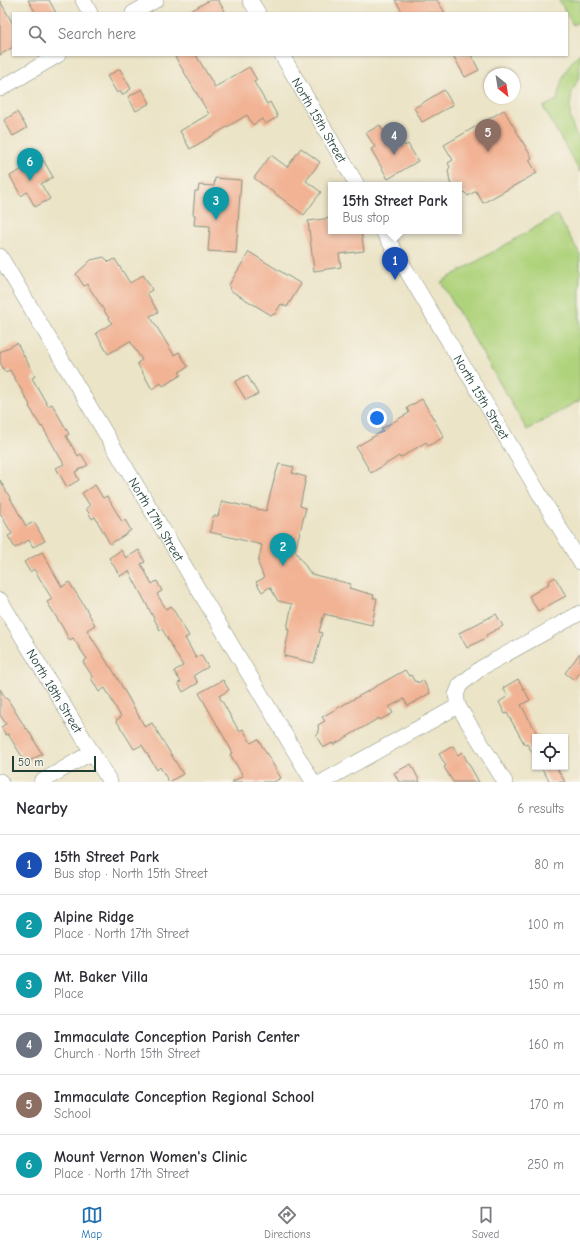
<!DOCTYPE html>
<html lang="en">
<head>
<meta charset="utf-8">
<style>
  :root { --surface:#fff; --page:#f7f7f7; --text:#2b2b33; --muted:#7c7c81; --line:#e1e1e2; --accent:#1f6fb2 }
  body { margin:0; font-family:"Comic Neue",sans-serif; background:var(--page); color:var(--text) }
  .controls { position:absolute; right:12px; bottom:12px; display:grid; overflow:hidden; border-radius:0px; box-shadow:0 1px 3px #0004 }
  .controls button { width:36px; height:36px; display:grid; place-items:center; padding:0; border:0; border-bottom:1px solid var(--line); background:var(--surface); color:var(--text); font:20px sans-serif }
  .compass { position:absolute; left:484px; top:68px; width:36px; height:36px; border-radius:50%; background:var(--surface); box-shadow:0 1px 3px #0004; rotate:150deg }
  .scale { position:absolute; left:12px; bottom:10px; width:84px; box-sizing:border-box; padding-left:4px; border:2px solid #1f3d34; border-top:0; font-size:11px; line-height:14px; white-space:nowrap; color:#1f3d34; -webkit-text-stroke:3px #f7f3e8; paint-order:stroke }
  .you { position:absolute; left:377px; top:418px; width:14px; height:14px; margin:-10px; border:3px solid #fff; border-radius:50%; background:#1a73e8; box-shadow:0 0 0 6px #1a73e833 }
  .badge { display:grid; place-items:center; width:26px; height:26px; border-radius:50%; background:var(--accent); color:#fff; font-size:13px; font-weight:700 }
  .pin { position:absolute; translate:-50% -33px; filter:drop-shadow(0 1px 2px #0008) }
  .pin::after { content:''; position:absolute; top:21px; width:14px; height:12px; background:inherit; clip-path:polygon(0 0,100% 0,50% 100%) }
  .popup { position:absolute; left:328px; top:182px; width:134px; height:52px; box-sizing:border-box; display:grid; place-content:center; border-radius:0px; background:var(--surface); filter:drop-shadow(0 1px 3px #0005); font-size:13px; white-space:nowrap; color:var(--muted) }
  .popup b { font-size:15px; color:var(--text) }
  .popup::after { content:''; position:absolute; left:50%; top:100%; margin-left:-8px; border:8px solid transparent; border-top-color:var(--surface) }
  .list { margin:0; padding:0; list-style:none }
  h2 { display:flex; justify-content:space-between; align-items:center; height:52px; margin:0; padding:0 16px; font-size:17px }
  h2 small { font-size:13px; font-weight:400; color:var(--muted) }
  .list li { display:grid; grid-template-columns:26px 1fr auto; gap:12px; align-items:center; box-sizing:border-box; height:60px; padding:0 16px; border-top:1px solid var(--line) }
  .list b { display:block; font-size:15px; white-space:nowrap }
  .list p { margin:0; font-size:13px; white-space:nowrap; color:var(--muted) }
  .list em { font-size:13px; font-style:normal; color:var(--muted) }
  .icon { flex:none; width:22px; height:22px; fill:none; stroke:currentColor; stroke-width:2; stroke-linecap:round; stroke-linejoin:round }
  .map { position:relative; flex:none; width:580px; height:782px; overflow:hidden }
  .search { position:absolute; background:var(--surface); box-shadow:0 1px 3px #0004; left:12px; right:12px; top:12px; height:44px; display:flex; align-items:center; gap:10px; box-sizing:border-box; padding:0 14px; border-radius:0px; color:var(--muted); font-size:15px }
  .sheet { height:412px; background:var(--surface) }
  nav { display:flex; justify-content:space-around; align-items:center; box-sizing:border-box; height:56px; border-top:1px solid var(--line); background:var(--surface); font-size:11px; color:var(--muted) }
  nav a { display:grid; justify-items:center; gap:2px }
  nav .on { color:var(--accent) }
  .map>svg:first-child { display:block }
</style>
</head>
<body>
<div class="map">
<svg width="580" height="782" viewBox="0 0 580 782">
  <rect width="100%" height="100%" fill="#f7f3e8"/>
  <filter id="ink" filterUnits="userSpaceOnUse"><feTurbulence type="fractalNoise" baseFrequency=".025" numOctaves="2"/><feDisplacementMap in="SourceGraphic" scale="8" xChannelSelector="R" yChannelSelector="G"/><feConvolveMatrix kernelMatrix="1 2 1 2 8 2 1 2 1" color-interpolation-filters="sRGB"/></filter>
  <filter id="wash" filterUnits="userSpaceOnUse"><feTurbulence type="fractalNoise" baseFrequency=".012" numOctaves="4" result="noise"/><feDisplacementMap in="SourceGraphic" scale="16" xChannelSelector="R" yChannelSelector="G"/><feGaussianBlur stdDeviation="0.9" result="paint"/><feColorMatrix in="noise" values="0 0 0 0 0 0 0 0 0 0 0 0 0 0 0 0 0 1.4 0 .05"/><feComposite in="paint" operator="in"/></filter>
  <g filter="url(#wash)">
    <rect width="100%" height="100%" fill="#ebe4c7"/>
    <path fill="#afd37c" stroke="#678858" d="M559,0H580V21L573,25Z
      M580,53V75L572,92L570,105V117L574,130L580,141V172L543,107L557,100C560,82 566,65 580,53Z
      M557,215L580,254V400L527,430L441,282Z"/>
    <g id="blocks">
      <path fill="#f2b394" d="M28,0H49L56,13H36Z
        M210,0H218L226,13H187Z
        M395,0H437L445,13H403Z
        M0,1L13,24V47L0,55Z
        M174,55H196L215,87L249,67L257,80L254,82L267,104L270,102L278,117L265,124L262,119L253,125L247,115L190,149L180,131L209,114Z
        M453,55H471L479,70L465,77Z
        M120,69L131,89L122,95L120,91L117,93L107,76Z
        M142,89L150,103L136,111L128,97Z
        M444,90L453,105L422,122L414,108Z
        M504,110L532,158L529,160L537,173L483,203L476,191L468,196L464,192L459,196V185H451L450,182L448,170L450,167L448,163L453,160L444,145Z
        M17,112L27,128L13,136L4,120Z
        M380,125L388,140L398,134L405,146L408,144L418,161L388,179L371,149L375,147L366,133Z
        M301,148L320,162L306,181L321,192L304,215L254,178L271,155L287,167Z
        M42,158L53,177L41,184L50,199L35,207L27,192L21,196L10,176Z
        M215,178L241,180L236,253L208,251L210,226L194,225L195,215L193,214L195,191H198L199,185L214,186Z
        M331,218V231H361L364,251L339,254L341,267L314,271L308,221Z
        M249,252L301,284L287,307L281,304L275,314L271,315L230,290L229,285Z
        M104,257L109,262L115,259L130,283L143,275L148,282L152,290L147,293L158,312L150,316L174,355L179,352L188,367L179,372L181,375L163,386L161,383L152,389L137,363L142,360L130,341L108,354L96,333L112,323L87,284L84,286L76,274L91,260Z
        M17,343L35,376L32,378L48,406L52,404L69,434L66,436L78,456L81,454L88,465L75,472L79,480L67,487L56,468L64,464L42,426L41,427L29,406L30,405L10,370L5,372L0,362V352Z
        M247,375L258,394L246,400L235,382Z
        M422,399L444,437L428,446L426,442L400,458L399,456L371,473L356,447L383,431L381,429L409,413L407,408Z
        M279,464L294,467L292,473L306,477L300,506L306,508L295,551L311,574L351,584L349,588L374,595L373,598H377L372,625L324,614L319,632L322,633L314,663L284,656L289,630L287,629L292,604L278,601L270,587L262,592L256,582L264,578L258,563L262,545L210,532L213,516H218L222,501L266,511L275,476Z
        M0,480L26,526L34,522L45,541L33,547L29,540L15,548L8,536L12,534L0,513Z
        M95,485L103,498L107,496L121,520L122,522L125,520L131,530L128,532V533L110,544L95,517L92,519L86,508L90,506L82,493Z
        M121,550L126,558L139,550L145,562L141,564L152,584L157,581L162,591L157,594L166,609L171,606L189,636L185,638L196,658L201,655L208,667L194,675L198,683L183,692L178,683L181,682L174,671L183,666L162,629L160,630L129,571L120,576L109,558Z
        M42,552L62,587L69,582L85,607L95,625L87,630L110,667H111L145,727L152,723L183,774L169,782L160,767L157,770L142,745L134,749L116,720L121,717L105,688L99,692L91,678L93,677L83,662L87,659L73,638L69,640L63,628L47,602L52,599L34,569L30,572L24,562Z
        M555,577L566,596L538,611L529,596L549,584L548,582Z
        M496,614L503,626L486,635L487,637L467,648L459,633Z
        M580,653V673L574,680L565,673Z
        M405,670L409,676L411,675L415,682L417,681L418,683L423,680L430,693L408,706L404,699L389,707L393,713L380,720L379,718L333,745L332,743L323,748L316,735L319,733L318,725L325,721L322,717Z
        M518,679L530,700L521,705L539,737H535V757L527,744L525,745L507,713L505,714L499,702L508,696L503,688Z
        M223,680L229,690L219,696L239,731L243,729L251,743L258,739L281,778L274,782H232L243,776L230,754L233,753L199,693Z
        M0,689L6,699L7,698L26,729L27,728L42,754L26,763L8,734L6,735L1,727L6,724L0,715Z
        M453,746L458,755L462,752L479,782H453L444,767L446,766L439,754Z
        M411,764L420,782H399L394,773Z
        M541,767H556L565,782H550Z"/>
    </g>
  </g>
  <g filter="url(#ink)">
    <use href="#blocks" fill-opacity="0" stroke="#85907e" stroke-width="1"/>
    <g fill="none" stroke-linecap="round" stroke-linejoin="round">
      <g stroke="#85907e" stroke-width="16">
        <g id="minor">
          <path d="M83,0L90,13"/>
          <path d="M250,0L258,13"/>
          <path d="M133,13L156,0"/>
          <path id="s1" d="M282,55L357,185"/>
          <path d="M0,89L58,55"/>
          <path id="s2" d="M383,231L580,562"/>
          <path id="s3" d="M0,256L313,782"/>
          <path id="s4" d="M0,600L110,782"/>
          <path d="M0,781L1,782"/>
          <path d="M41,782L92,752"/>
          <path d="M322,782L458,706"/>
          <path d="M505,782L458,706L456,695L460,685L481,668L580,613"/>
        </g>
      </g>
      <use href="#minor" stroke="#fff" stroke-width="15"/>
    </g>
  </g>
  <g text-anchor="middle" stroke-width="4" stroke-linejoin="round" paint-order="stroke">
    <g font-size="13" fill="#1f3d34" stroke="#f7f3e8">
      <text dy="5" stroke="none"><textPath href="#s1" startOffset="75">North 15th Street</textPath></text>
      <text dy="5" stroke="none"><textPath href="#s2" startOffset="193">North 15th Street</textPath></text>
      <text dy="5" stroke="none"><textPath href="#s3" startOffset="306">North 17th Street</textPath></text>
      <text dy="5" stroke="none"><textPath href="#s4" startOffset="106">North 18th Street</textPath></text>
    </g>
  </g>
</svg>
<div class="controls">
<button><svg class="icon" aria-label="locate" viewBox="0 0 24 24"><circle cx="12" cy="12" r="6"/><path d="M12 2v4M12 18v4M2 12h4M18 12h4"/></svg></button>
</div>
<svg class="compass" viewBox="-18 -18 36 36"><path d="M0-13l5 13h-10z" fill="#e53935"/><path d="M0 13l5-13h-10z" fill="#7c7c81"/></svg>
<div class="scale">50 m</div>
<div class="you"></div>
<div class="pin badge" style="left:395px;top:280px;background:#1a4fb4">1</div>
<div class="popup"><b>15th Street Park</b>Bus stop</div>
<div class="pin badge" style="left:283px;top:566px;background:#0f9aa8">2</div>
<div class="pin badge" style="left:216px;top:220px;background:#0f9aa8">3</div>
<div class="pin badge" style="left:394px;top:155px;background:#6b7280">4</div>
<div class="pin badge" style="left:488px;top:152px;background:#8d6e63">5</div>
<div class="pin badge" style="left:30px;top:181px;background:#0f9aa8">6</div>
<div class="search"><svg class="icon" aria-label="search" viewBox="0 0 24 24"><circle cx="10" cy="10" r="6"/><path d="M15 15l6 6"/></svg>Search here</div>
</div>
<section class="sheet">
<h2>Nearby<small>6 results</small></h2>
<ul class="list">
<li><span class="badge" style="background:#1a4fb4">1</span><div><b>15th Street Park</b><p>Bus stop · North 15th Street</p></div><em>80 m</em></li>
<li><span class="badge" style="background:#0f9aa8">2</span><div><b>Alpine Ridge</b><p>Place · North 17th Street</p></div><em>100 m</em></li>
<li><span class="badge" style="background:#0f9aa8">3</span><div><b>Mt. Baker Villa</b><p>Place</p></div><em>150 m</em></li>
<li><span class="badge" style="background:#6b7280">4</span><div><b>Immaculate Conception Parish Center</b><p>Church · North 15th Street</p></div><em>160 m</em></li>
<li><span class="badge" style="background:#8d6e63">5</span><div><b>Immaculate Conception Regional School</b><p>School</p></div><em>170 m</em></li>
<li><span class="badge" style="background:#0f9aa8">6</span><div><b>Mount Vernon Women's Clinic</b><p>Place · North 17th Street</p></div><em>250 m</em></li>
</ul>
</section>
<nav>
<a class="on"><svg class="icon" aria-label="map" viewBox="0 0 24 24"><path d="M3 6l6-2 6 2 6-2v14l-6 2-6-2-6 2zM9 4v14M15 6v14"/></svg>Map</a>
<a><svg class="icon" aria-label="directions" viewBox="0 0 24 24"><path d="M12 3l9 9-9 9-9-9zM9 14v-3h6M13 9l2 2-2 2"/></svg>Directions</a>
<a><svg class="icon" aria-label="saved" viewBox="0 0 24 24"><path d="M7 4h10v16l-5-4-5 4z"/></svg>Saved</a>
</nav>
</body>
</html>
